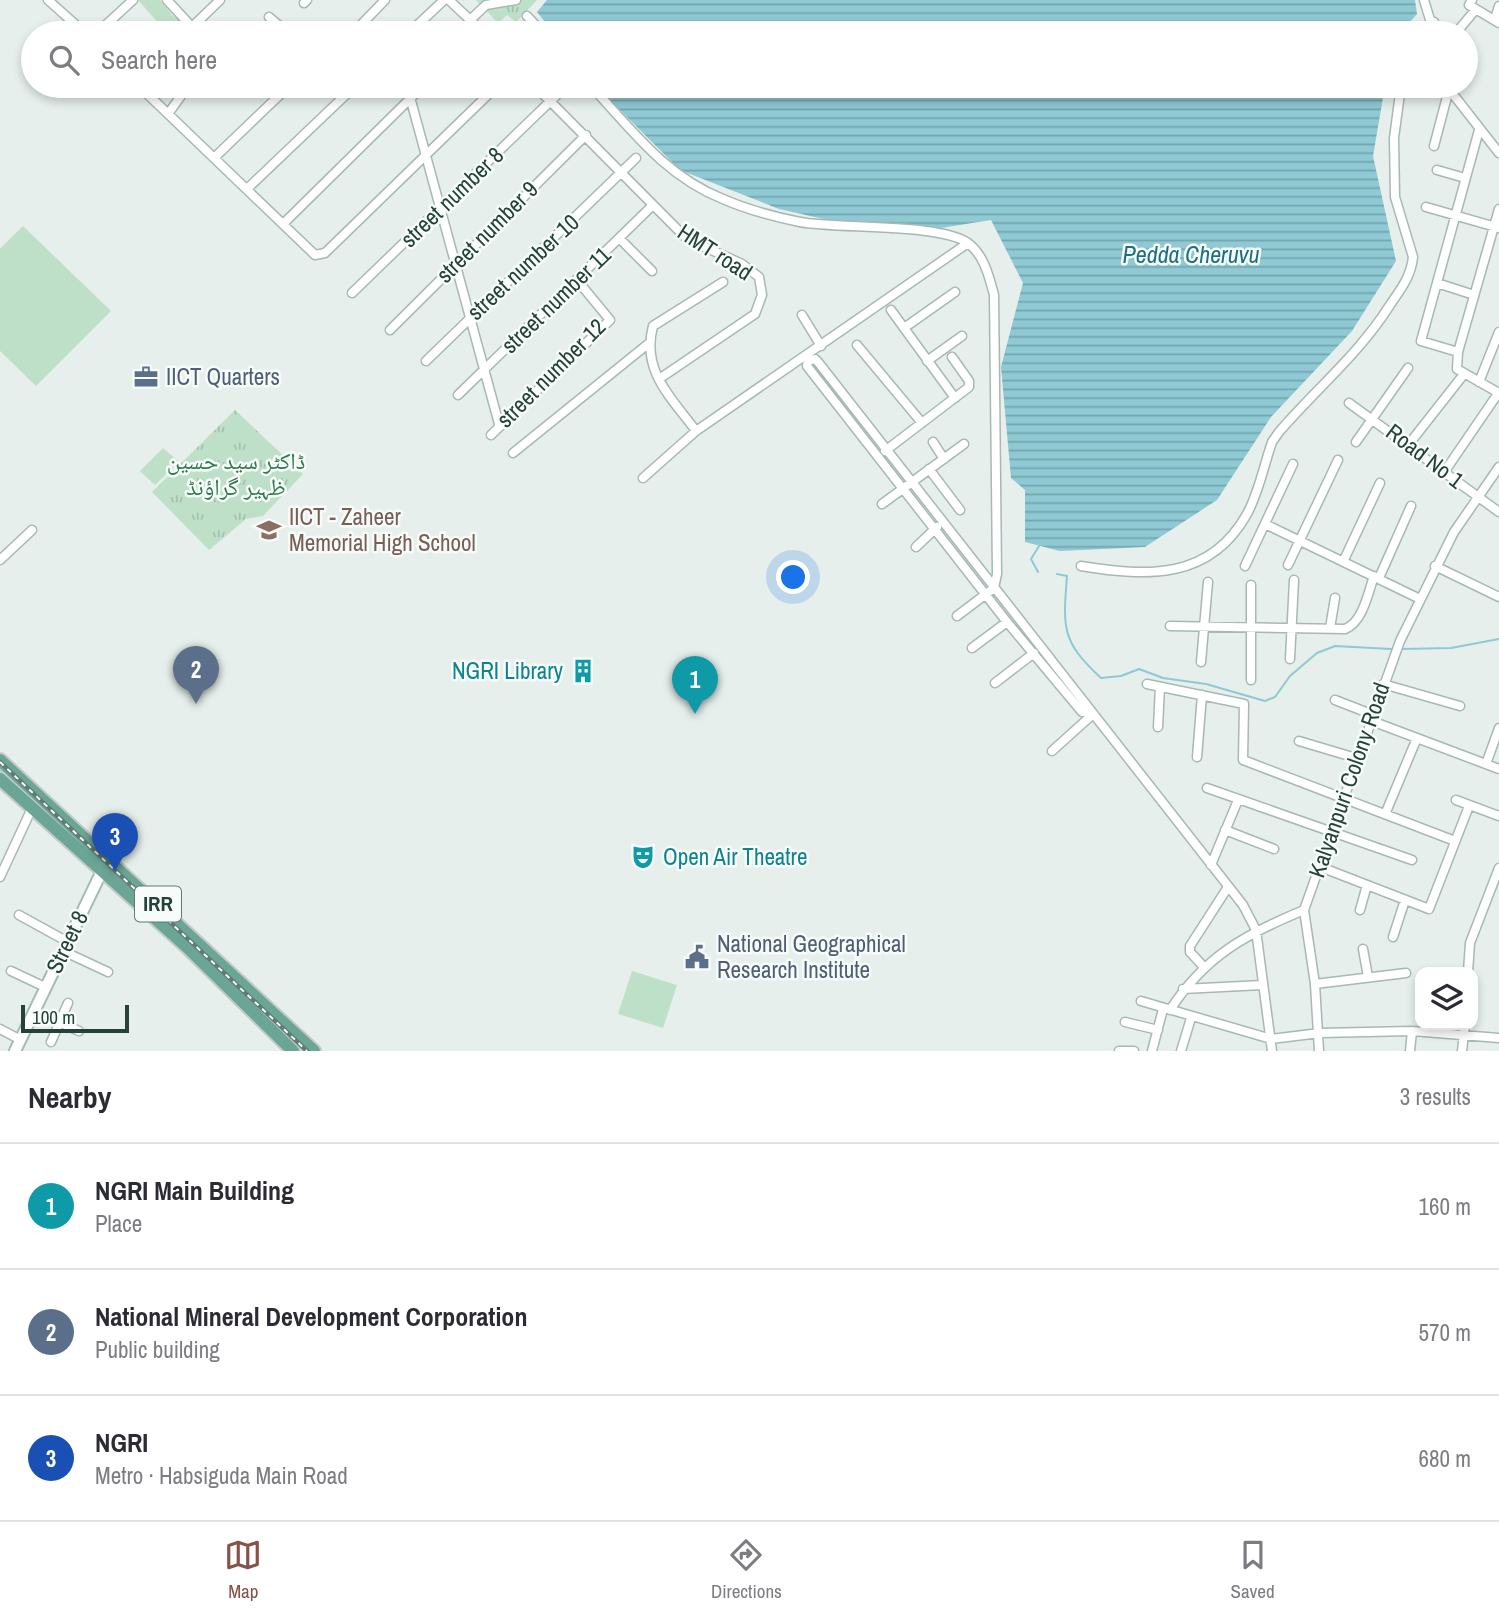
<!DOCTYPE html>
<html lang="en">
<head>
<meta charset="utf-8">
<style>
  :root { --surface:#fff; --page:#f7f7f7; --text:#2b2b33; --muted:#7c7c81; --line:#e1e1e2; --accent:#855347 }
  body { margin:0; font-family:"Archivo Narrow","Noto Naskh Arabic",sans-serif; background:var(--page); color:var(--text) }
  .controls { position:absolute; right:21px; bottom:21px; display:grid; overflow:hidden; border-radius:14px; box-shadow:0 4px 10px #0003 }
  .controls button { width:63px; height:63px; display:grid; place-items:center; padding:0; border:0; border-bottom:2px solid var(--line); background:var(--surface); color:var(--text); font:35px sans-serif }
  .scale { position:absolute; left:21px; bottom:18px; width:108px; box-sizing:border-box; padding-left:7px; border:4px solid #24423a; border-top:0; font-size:19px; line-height:24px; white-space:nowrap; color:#24423a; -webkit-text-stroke:5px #f7fbf9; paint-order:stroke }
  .you { position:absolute; left:794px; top:578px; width:24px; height:24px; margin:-18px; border:5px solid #fff; border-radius:50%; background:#1a73e8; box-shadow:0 0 0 10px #1a73e833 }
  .badge { display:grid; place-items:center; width:46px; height:46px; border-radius:50%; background:var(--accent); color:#fff; font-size:23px; font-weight:700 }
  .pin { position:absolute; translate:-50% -58px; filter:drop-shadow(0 2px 4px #0008) }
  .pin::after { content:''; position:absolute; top:37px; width:24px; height:21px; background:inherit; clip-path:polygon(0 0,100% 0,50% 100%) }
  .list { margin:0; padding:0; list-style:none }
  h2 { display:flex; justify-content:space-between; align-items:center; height:91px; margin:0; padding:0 28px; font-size:30px }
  h2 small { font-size:23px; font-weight:400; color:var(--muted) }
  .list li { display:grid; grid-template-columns:46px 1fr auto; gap:21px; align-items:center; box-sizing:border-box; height:126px; padding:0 28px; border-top:2px solid var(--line) }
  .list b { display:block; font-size:26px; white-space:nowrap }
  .list p { margin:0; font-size:23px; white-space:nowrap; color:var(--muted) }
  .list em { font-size:23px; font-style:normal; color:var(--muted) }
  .icon { flex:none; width:38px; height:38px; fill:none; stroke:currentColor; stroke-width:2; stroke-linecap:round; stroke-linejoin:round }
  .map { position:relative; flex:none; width:1499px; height:1051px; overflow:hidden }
  .search { position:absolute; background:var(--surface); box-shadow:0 4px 10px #0003; left:21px; right:21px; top:21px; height:77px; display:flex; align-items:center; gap:18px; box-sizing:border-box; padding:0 24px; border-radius:38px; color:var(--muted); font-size:26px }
  .sheet { height:469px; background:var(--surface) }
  nav { display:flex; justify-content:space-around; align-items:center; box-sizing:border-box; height:98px; border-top:2px solid var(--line); background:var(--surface); font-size:19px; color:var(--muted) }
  nav a { display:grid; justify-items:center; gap:4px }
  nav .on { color:var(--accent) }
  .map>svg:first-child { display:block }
</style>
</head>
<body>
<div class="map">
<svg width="1499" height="1051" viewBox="0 0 1499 1051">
  <defs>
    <pattern id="park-tufts" width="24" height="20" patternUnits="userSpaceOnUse" patternTransform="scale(1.75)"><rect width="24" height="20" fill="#bfe0c8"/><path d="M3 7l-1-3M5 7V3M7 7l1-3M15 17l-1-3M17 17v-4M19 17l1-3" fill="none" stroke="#a4c1ad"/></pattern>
    <pattern id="water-rules" width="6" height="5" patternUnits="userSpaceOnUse" patternTransform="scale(1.75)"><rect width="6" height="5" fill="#8ec9d4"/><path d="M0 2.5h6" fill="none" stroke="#74a5ad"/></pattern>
  </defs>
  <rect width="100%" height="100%" fill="#e6efeb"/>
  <path fill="#bfe0c8" d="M23,226L111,311L36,386L0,351V249Z
    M163,448L179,462L155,485L140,471Z
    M632,971L677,985L663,1028L618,1014Z"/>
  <path fill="url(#park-tufts)" d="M138,0H160L172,15L198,33H167Z
    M476,0H537L516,22L507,15L498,23Z
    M235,410L303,474L263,516L246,519L209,550L152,492Z"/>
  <path fill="url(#water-rules)" d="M547,0H1415L1417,14L1400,33H554L537,12Z
    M596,86H1385L1373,156L1396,261L1352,331L1271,417L1217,500L1145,547L1060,551L1025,542V490L1011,478L1001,367L1023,283L991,220L935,229L837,222L779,209L680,170Z"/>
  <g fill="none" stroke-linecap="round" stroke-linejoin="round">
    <path stroke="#8ec9d4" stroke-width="2" d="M1038,572L1031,559L1039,546
      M1057,574L1067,576C1063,628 1061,641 1101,678L1121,676L1139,669L1163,678L1206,684L1265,701L1275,697L1290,676L1317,653L1335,646L1391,649
      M1402,649L1451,648L1499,639"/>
    <g stroke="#a8b8b2" stroke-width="11">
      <path id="street" d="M48,0L85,33
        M167,0L192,27L220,0
        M449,0L484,33
        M1424,0L1431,23
        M1472,0L1469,5L1499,23
        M304,3L307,0
        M527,16L543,33
        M269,17L288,33
        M1495,19L1499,6
        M470,20L486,5L516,0
        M97,33L133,0
        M353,33L385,0
        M409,33L444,0
        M1420,33L1434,22
        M1456,33L1476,9
        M139,86L315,255L325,253L497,86
        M407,86L499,424
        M535,86L687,239L742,264L759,277L762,295L755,314L659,379
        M591,86C632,130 665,176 723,199C746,209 775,217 800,222C836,229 941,223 968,243C984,255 989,276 994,295L997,574L994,588L957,616
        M168,114L188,86
        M1479,130L1421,341L1458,352L1457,369L1499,393
        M1434,146L1449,89L1499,153
        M215,157L289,86
        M1437,170L1465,178
        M248,188L355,86
        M1426,207L1499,228
        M284,223L423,86
        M619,238L652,271
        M1437,283L1474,295
        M352,293L563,89
        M891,310L904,328
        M802,315L821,346
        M390,330L586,135
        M857,345L922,423
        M1458,352L1499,209
        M426,361L636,158
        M927,361L962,336
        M1479,382L1499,332
        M458,395L653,205
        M955,398L904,328L955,292
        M1349,403L1499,512
        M696,431C671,397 641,371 653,326L723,282
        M491,435L610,320L577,280
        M933,442L944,459
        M1356,442L1408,368
        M1409,444L1464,374
        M885,451L969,387V381L952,357
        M513,453L648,344
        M929,469L960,510
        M1445,471L1499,392
        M643,478L696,431L968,243
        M882,504L964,444
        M1265,524L1420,599
        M916,547L937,527
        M0,560L32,530
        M1343,562L1380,483
        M1288,565L1338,460
        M1081,566C1148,577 1210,580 1247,514C1259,492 1264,465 1272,442L1279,432C1316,389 1359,354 1390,305C1400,290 1411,277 1413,257L1395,197L1394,138L1401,86
        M1245,566L1293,464
        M1435,566L1499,597
        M1379,578L1411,506
        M1170,626L1345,629C1363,622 1368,593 1374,576
        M1330,628L1335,598
        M972,648L1007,622
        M1290,659L1294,580
        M1201,662L1208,582
        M1251,680V585
        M995,683L1034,653
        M1147,684L1244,704L1243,760L1455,841
        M1383,684L1460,706
        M1335,700L1371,714
        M1090,711L1082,712L1007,622L807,366L808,361L815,359L818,362L1243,905L1256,930L1272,1051
        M1369,720L1499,769
        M1158,727L1160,687
        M1299,741L1356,758
        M1052,751L1092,715
        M1197,757L1202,695
        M1486,764L1499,728
        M1207,788L1412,860
        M1456,800L1499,816
        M1386,812L1417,738
        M1225,830L1274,849
        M1211,865L1238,800
        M1318,866L1429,909L1469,806
        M0,877L32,808
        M1360,910L1367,885
        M19,915L68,942
        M1393,937L1405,900
        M1363,949L1368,977
        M63,951L108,972
        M1203,966L1190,952V946L1228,887
        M11,971L45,987
        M1468,972L1470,943L1499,868
        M1315,984L1406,973
        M1183,989L1262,985
        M1141,1001L1271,1039L1320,1033L1412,1031L1499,1038
        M1170,1010C1205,956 1246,934 1304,910
        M34,1011L79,1031
        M1125,1022L1158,1030
        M0,1029L21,1040
        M51,1042L68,1003
        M1119,1051H1134
        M1152,1051L1163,1009
        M1181,1051L1191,1018
        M1319,1051L1315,984L1304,910L1400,641L1454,532L1499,467
        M1410,1051L1412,1031
        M1462,1051L1465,1025"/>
    </g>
    <g stroke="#a4bbb3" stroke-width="14">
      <path id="secondary" d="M15,1051L102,871"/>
    </g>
    <g stroke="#c2cac8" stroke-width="16">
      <path id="primary" d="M0,760L314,1051
        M0,779L187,947L293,1051"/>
    </g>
    <use href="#street" stroke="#fff" stroke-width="8"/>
    <use href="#secondary" stroke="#fff" stroke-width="10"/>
    <use href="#primary" stroke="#6aa596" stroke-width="12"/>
    <g stroke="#5f7d75" stroke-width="4.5">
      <path id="rail" d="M0,762L307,1051"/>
    </g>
    <use href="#rail" stroke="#f7fbf9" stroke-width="2" stroke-dasharray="5" stroke-linecap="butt"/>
  </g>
  <defs>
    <g id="office-bare" transform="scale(1.89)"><path d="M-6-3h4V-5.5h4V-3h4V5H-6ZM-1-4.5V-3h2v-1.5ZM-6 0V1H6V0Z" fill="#5c6f8a" stroke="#f7fbf9" stroke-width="2.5" paint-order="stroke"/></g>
    <g id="school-bare" transform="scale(1.89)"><path d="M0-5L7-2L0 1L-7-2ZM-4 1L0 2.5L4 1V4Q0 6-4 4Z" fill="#8d6e63" stroke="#f7fbf9" stroke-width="2.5" paint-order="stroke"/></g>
    <g id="building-bare" transform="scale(1.89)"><path d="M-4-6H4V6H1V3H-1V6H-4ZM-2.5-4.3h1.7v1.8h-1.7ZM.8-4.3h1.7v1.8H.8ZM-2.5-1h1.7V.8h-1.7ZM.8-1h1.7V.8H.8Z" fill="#0f9aa8" stroke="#f7fbf9" stroke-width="2.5" paint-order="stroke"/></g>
    <g id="theatre-bare" transform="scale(1.89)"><path d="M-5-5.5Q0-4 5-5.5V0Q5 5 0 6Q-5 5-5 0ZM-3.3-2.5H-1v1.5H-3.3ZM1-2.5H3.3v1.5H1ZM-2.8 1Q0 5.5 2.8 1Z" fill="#0f9aa8" stroke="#f7fbf9" stroke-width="2.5" paint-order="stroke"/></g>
    <g id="civic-bare" transform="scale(1.89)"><path d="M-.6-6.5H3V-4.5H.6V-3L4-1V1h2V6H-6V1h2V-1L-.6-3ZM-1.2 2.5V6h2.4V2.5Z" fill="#5c6f8a" stroke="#f7fbf9" stroke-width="2.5" paint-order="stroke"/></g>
  </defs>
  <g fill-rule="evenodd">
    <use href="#office-bare" x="146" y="377"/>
    <use href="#school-bare" x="269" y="530"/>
    <use href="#building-bare" x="583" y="671"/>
    <use href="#theatre-bare" x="643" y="857"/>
    <use href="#civic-bare" x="697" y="957"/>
  </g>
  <g text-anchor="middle" stroke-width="5" stroke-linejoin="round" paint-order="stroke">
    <rect fill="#f7fbf9" stroke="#637a73" stroke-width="2" x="135" y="886.5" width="46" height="35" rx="5"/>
    <g font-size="21" font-weight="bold" fill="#24423a">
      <text x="158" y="911">IRR</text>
    </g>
    <g font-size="23" fill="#24423a" stroke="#f7fbf9">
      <text transform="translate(452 197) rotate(-44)" y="8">street number 8</text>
      <text transform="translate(487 232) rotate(-45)" y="8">street number 9</text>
      <text transform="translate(715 252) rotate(33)" y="8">HMT road</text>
      <text transform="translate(523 267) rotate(-43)" y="8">street number 10</text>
      <text transform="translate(556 300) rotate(-44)" y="8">street number 11</text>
      <text transform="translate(551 373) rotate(-45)" y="8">street number 12</text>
      <text transform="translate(1425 456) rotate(37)" y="8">Road No 1</text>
      <text transform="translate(1349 780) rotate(-71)" y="8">Kalyanpuri Colony Road</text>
      <text transform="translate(67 942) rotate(-64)" y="8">Street 8</text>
    </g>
    <g font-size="23" fill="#4e5e75" stroke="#f7fbf9" text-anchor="start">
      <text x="166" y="385">IICT Quarters</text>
      <text x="717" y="952">National Geographical<tspan x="717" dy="26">Research Institute</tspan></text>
    </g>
    <g font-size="23" fill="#2d7a4b" stroke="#f7fbf9">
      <text x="236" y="469">ڈاکٹر سید حسین<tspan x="236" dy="26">ظہیر گراؤنڈ</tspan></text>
    </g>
    <g font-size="23" fill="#785e54" stroke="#f7fbf9" text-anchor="start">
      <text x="289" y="525">IICT - Zaheer<tspan x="289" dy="26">Memorial High School</tspan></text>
    </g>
    <g font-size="23" fill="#0d838f" stroke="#f7fbf9" text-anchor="end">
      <text x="563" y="679">NGRI Library</text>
      <text x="663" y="865" text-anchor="start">Open Air Theatre</text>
    </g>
    <g font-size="24" font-style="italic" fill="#1c6f80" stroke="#f7fbf9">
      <text x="1191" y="263">Pedda Cheruvu</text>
    </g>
  </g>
</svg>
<div class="controls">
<button><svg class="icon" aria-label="layers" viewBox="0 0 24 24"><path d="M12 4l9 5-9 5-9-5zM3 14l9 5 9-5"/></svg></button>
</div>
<div class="scale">100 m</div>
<div class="you"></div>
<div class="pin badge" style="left:695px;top:714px;background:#0f9aa8">1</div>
<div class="pin badge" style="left:196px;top:704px;background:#5c6f8a">2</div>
<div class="pin badge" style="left:115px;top:871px;background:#1a4fb4">3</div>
<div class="search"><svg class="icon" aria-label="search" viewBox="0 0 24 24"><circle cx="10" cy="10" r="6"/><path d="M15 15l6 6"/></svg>Search here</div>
</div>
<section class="sheet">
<h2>Nearby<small>3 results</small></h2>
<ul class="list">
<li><span class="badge" style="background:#0f9aa8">1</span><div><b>NGRI Main Building</b><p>Place</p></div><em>160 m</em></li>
<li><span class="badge" style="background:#5c6f8a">2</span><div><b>National Mineral Development Corporation</b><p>Public building</p></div><em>570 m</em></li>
<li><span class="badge" style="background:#1a4fb4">3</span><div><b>NGRI</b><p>Metro · Habsiguda Main Road</p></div><em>680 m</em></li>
</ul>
</section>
<nav>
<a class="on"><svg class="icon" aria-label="map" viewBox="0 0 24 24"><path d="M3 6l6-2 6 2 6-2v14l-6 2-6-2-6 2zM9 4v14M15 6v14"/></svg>Map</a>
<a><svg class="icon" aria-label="directions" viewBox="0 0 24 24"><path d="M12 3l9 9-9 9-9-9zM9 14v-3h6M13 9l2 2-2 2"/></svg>Directions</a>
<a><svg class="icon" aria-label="saved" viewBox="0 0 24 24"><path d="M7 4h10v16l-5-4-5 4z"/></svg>Saved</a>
</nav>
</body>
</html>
